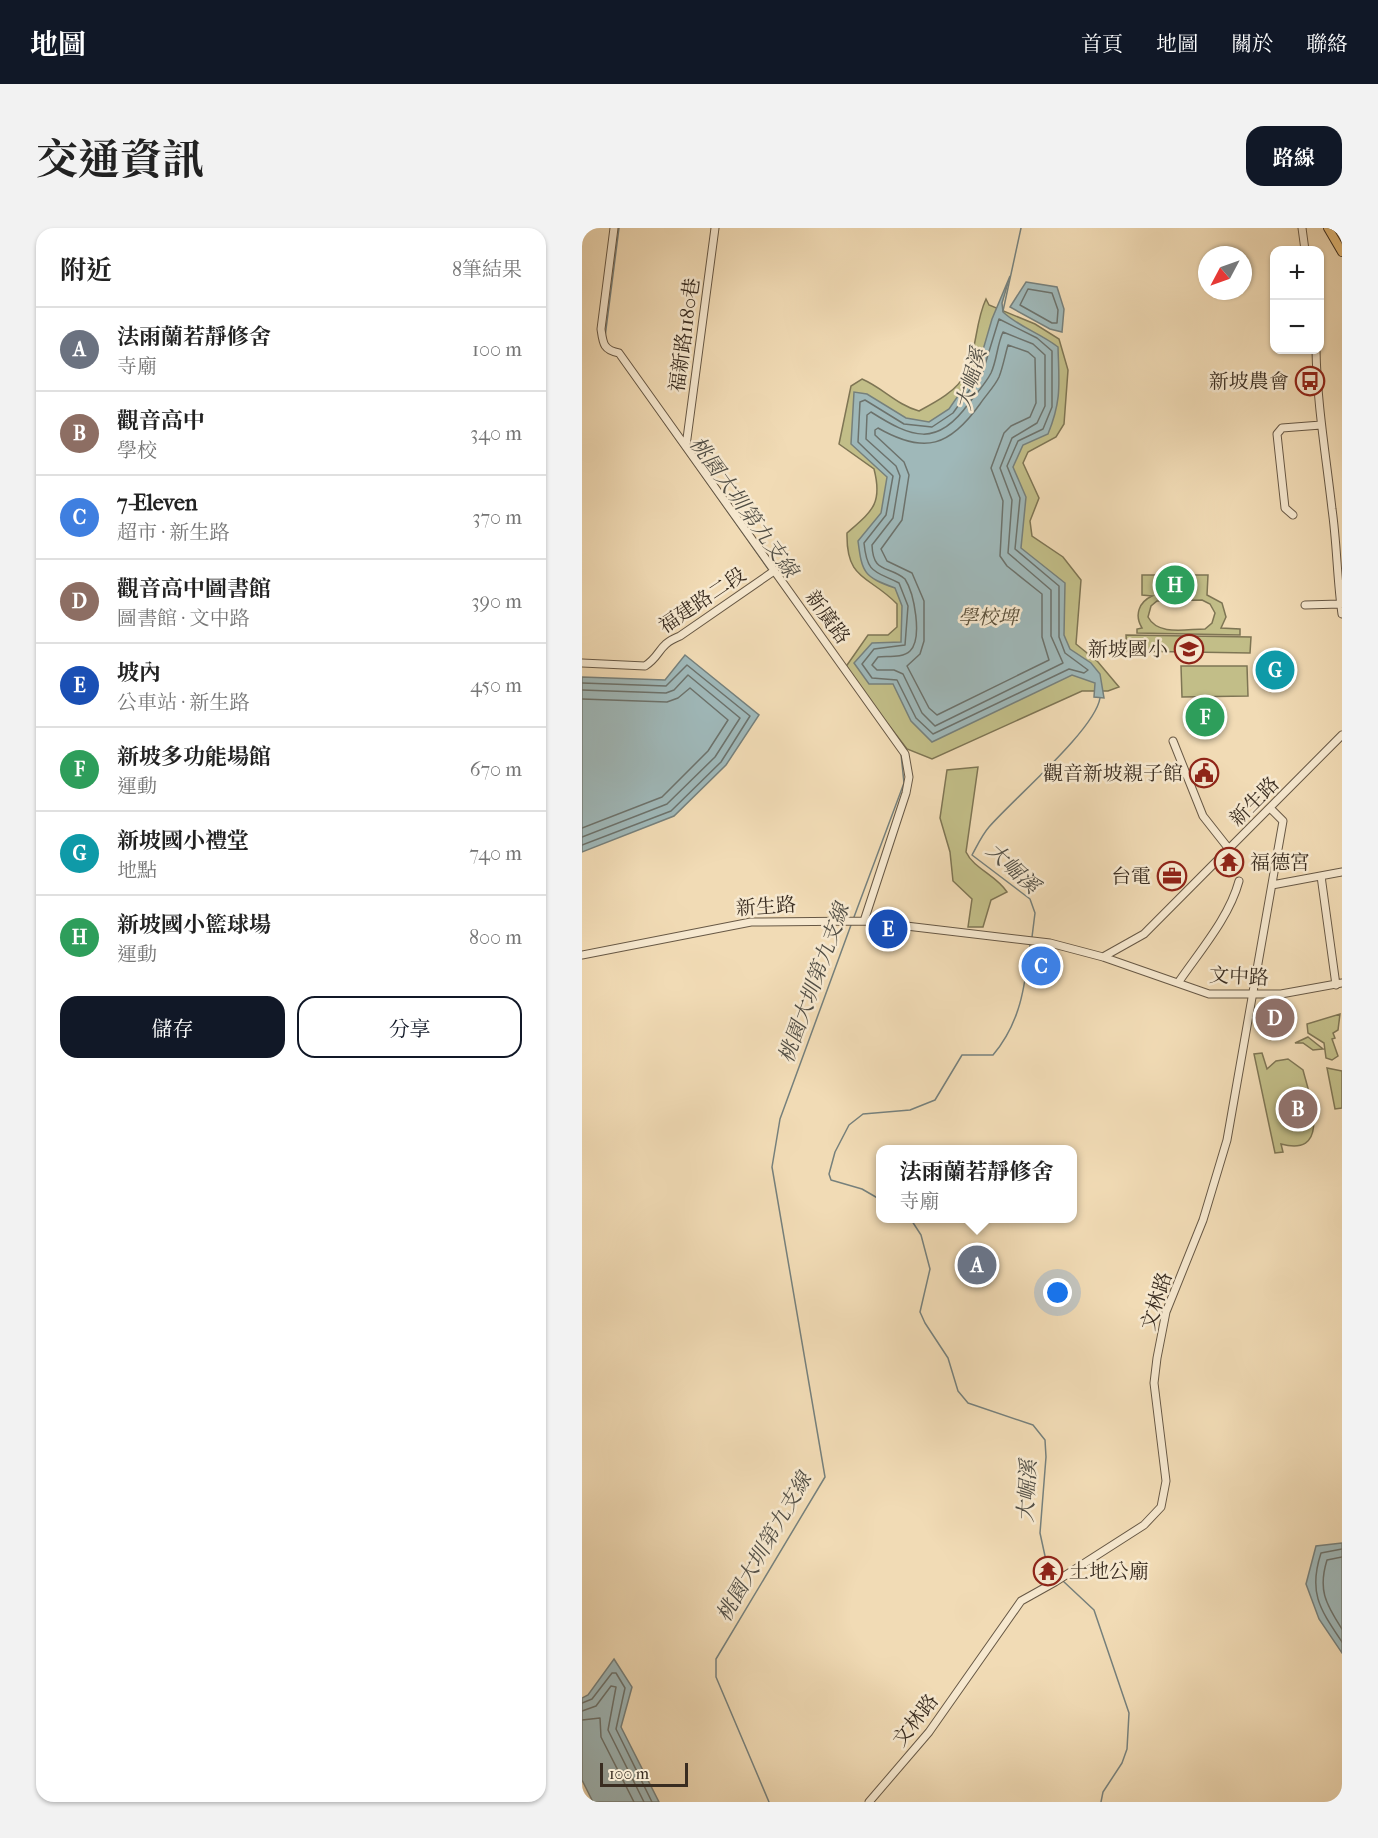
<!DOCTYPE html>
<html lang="zh-TW">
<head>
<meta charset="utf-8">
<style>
  :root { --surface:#fff; --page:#f2f2f2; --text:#222; --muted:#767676; --line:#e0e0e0; --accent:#111827 }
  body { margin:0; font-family:"IM FELL French Canon","Noto Serif TC",serif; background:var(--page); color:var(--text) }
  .controls { position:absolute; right:18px; top:18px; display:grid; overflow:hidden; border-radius:12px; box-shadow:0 2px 4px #0004 }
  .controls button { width:54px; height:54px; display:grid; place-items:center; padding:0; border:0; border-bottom:2px solid var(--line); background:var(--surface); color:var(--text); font:30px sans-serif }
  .compass { position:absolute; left:616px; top:18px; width:54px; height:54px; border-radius:50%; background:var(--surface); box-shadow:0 2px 4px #0004; rotate:229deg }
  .scale { position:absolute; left:18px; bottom:15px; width:88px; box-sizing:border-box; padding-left:6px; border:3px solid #392c20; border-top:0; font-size:16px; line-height:21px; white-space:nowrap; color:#392c20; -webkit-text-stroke:4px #f6e8cf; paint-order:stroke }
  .you { position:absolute; left:476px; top:1065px; width:21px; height:21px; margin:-15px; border:4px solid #fff; border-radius:50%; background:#1a73e8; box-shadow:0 0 0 9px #1a73e833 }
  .badge { display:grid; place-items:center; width:39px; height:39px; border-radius:50%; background:var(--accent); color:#fff; font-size:20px; font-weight:700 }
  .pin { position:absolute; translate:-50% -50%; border:3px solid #fff; box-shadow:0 2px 6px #0006 }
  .popup { position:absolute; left:294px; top:917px; width:201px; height:78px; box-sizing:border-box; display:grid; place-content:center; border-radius:12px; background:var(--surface); filter:drop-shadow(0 2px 4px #0005); font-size:20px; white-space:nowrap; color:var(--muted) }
  .popup b { font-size:22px; color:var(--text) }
  .popup::after { content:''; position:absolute; left:50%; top:100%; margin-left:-12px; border:12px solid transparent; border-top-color:var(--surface) }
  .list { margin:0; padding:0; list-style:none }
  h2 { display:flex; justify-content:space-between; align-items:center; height:78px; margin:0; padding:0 24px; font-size:26px }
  h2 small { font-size:20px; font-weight:400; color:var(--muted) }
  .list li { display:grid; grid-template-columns:39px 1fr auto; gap:18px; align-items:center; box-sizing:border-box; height:84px; padding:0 24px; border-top:2px solid var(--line) }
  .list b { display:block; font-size:22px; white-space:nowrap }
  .list p { margin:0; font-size:20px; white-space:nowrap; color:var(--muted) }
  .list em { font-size:20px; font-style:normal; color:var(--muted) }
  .actions { display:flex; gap:12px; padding:18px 24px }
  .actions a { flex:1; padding:14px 0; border:2px solid var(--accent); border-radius:18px; text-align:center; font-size:21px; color:var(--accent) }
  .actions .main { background:var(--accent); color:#fff }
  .map { position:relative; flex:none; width:760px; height:1574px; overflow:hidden; border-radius:18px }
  header { display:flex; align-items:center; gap:36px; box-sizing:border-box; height:84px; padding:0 30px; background:var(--accent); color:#fff }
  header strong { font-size:28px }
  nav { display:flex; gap:33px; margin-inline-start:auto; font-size:21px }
  .intro { display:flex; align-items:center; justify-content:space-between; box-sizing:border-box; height:144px; padding:0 36px }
  h1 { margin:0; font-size:42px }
  .button { padding:15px 27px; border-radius:18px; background:var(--accent); color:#fff; font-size:21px; font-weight:700 }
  main { display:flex; gap:36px; padding:0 36px }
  aside { flex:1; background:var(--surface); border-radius:18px; box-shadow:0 2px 4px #0004 }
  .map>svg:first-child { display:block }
</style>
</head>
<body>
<header>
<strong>地圖</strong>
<nav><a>首頁</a><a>地圖</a><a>關於</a><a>聯絡</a></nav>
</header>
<div class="intro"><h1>交通資訊</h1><a class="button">路線</a></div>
<main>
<aside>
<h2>附近<small>8筆結果</small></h2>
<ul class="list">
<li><span class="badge" style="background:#6b7280">A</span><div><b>法雨蘭若靜修舍</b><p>寺廟</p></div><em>100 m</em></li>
<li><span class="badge" style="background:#8d6e63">B</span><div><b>觀音高中</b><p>學校</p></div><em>340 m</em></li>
<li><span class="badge" style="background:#3f7fe0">C</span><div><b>7-Eleven</b><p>超市 · 新生路</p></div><em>370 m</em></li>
<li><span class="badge" style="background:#8d6e63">D</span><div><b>觀音高中圖書館</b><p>圖書館 · 文中路</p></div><em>390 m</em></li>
<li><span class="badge" style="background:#1a4fb4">E</span><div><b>坡內</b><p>公車站 · 新生路</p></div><em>450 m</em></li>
<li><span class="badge" style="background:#2e9e5b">F</span><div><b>新坡多功能場館</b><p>運動</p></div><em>670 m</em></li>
<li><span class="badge" style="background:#0f9aa8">G</span><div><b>新坡國小禮堂</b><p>地點</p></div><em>740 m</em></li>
<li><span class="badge" style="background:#2e9e5b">H</span><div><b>新坡國小籃球場</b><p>運動</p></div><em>800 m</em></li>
</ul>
<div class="actions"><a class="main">儲存</a><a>分享</a></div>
</aside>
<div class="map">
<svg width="760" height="1574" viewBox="0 0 760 1574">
  <rect width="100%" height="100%" fill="#f1dbb5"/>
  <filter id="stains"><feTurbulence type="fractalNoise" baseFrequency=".00333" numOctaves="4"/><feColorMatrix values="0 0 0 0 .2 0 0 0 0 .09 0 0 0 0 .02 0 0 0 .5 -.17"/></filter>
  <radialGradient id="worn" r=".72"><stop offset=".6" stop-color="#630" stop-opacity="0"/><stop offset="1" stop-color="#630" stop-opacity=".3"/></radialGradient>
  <path fill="#c2be88" stroke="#7e7554" stroke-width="1.5" fill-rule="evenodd" d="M404,71L407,77L453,96L477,111L486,142L482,196L474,209L446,224L441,235L457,270L448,293L450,308L481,329L499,352L494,416L516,434L537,459L526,463H500L350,531L325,521L263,440L286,407H306L315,399V376C287,347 264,353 265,305C290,283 301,276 292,241L257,216L269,158L280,151C301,160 315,177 337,183C354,174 375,163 384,145C395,122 393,94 404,71Z
    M560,347H626L625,367L640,375L644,389L639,400L658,401V407L555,405V401L560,400C552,387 557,374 570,368L560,367ZM620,372L628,376L633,385L630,395L623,401C604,401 576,408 566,389L569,378L575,373Z
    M544,407L669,409L668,425L545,423Z
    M599,438H665L666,468L600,469Z
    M396,539L384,624C392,641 414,647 425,664L409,672L401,699H386L390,671L371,653L368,624L358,590L365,542Z
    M758,786L756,802L751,805L753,810L750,811L756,828L750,832L744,830L742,815L726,805L725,796Z
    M726,809L741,821L731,822L721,815H713Z
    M680,825L685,841L694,833L706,831L721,842C727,866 751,930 699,916L701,924L693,925L672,826Z
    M745,840L760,843V880L753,881Z"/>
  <path fill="#9fb8b9" stroke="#76807c" stroke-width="1.5" d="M428,48L420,75L421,84C437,99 458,105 476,119C477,155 480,172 466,206L441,217L431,239L444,269L439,320L483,355L482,407L488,421L509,435L518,446L522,470L512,469L513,455L490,447L350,514L329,493L311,456H287L272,435L290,415L319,414L320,378L313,360C282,349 280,345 276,313L299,285L305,249L269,216L272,164L285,166L324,190L347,194L367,181L396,139L410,91Z
    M444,54L475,59L482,81L480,104L468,101L428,79Z
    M103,427L177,487L144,537L92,588L0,624V449L83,452Z
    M760,1315V1425L737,1391L724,1356L734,1318Z
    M32,1431L50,1459L39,1499L77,1574H11L0,1552V1470L6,1467Z"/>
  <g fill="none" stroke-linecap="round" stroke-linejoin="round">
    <path stroke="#6c726c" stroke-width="1.5" d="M446,61L470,65L476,82L475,95H470L438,77Z
      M417,91L455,110L470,123V179L461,201L436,213L425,238L438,270L433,321L477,358V409L483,425L506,442L502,445L487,441L351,506L334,490L315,452L290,450L280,436L292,421L323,417L326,378L317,355C293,343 285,346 282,315L304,287L311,248L276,214L278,174L283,172L322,196L350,199L371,185L401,143Z
      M421,104L451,116L463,127V178L455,195L430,210L418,240L430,272L426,325L469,362V408L481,435L353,498L340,485L321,446L312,442H295L290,437L296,429C306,428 321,430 328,423C341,410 332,365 323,351C306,337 291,346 290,317L311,290L318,248L314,238L284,211L285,187L289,184C330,210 355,220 387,175C394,166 404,155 409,145C415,132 415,117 421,104Z
      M426,117L446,124L453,130L454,175L448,189L429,198L422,205L409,240L421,273L418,328L425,338L460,366V409L467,432L355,487L347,480L325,438L338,426L342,413V373L330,345L305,333L299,321L320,292L327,247L322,234L293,207V202L296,200C343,227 368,218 398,176C404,167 413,158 417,149C421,139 423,127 426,117Z
      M0,455L84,458L105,437L168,488L139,534L89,583L0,617
      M0,462L84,465L92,462L106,447L158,490L133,529L85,576L0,609
      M0,471L85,474L96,470L108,460L146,492L126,523L80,569L0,600
      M760,1321L739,1325C726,1365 738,1381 760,1414
      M760,1329L745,1332C736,1361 743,1375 760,1401
      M0,1475L10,1471L30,1445H34L43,1460L34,1501L70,1574
      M0,1483L14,1478L29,1458L34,1459L26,1502L62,1574
      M0,1492L18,1490L19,1509L52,1574"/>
    <path stroke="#76807c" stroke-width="1.5" d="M421,83L439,0
      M23,109L37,0
      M39,133L187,342
      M192,348L212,376
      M272,689L322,555L319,526
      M450,709L453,685L448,671L390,627C395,618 400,607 407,599C431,571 513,502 518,470
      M299,972L280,961L249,952L247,946L253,924L267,897L281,886L328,882L353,872L380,827H411C439,794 443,757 448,716
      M328,990L339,1007L348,1041L338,1084L343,1095L366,1130L376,1163L386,1175L451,1197L463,1212L464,1229L458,1305L463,1328L476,1347
      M481,1353L512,1382L547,1485L545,1521L540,1535L521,1564L519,1574
      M187,1574L134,1449V1431L243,1249L190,939L198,891L269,697"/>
    <g stroke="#675845" stroke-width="9">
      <path id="minor" d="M32,0L19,101C21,115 21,122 37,125L323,526L327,549L324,565L282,693
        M720,0L723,22
        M734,122C735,175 744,228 750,281C755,316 755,351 760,386
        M104,218L133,0
        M711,287L703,280L695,206L700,200L739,197
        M723,377L758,376
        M0,435L63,438C80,427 75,417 98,408L192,343
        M591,513L621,588L647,621
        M739,648L754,757
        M690,657L760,644
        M0,727L169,694L282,693L468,715L521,729L627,766H699L760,755
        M521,729L562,706L760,507
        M596,755C617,724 647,690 657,653
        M287,1574L347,1504L439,1373L473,1354L562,1297L579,1279L584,1253L572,1155L575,1130L584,1084L621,992L645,912L701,593L688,580"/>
    </g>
    <g stroke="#392c20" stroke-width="10">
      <path id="major" d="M746,0L760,24"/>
    </g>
    <use href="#minor" stroke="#f6e8cf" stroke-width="7"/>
    <use href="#major" stroke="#e8be7a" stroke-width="8"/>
  </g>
  <defs>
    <g id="bus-ring" transform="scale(1.5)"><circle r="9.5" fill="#f6e8cf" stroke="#8f2418" stroke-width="1.5"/><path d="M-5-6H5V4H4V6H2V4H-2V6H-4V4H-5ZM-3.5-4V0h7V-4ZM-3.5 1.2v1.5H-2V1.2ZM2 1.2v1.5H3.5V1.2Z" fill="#8f2418"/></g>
    <g id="school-ring" transform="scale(1.5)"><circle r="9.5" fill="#f6e8cf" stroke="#8f2418" stroke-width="1.5"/><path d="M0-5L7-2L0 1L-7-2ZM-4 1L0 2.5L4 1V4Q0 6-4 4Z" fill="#8f2418"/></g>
    <g id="civic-ring" transform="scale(1.5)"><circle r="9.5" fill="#f6e8cf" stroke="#8f2418" stroke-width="1.5"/><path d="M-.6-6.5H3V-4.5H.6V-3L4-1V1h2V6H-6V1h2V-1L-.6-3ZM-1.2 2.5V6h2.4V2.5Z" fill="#8f2418"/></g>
    <g id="temple-ring" transform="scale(1.5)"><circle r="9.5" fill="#f6e8cf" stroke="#8f2418" stroke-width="1.5"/><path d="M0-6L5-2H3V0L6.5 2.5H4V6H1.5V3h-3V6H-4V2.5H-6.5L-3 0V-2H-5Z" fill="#8f2418"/></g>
    <g id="office-ring" transform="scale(1.5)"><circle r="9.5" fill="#f6e8cf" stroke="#8f2418" stroke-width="1.5"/><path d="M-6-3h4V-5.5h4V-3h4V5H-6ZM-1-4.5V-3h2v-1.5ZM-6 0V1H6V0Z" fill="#8f2418"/></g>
  </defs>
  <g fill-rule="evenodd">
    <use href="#bus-ring" x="728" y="153"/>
    <use href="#school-ring" x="607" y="421"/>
    <use href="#civic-ring" x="622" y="545"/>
    <use href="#temple-ring" x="647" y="634"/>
    <use href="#office-ring" x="590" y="648"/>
    <use href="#temple-ring" x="466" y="1343"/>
  </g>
  <g text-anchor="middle" stroke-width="5" stroke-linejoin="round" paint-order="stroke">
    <g font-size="20" fill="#392c20" stroke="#f6e8cf">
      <text transform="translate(102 107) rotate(-82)" y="7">福新路1180巷</text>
      <text transform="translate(120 372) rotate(-34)" y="7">福建路二段</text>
      <text transform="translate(246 389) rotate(54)" y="7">新廣路</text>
      <text transform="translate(672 573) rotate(-45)" y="7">新生路</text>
      <text transform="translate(184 678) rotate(-4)" y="7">新生路</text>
      <text transform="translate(657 748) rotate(3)" y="7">文中路</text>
      <text transform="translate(574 1073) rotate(-72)" y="7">文林路</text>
      <text transform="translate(333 1492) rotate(-52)" y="7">文林路</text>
    </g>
    <g font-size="20" fill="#392c20" stroke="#f6e8cf" text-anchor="end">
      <text x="707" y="160">新坡農會</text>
      <text x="586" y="428">新坡國小</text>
      <text x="601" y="552">觀音新坡親子館</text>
      <text x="668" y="641" text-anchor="start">福德宮</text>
      <text x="569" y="655">台電</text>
      <text x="487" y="1350" text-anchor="start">土地公廟</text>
    </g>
    <g font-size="20" font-style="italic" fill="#5b503a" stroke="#f6e8cf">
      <text x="406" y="396">學校埤</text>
    </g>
    <g font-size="21" font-style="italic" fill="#524f46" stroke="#f6e8cf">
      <text transform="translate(389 151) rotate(-75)" y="7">大崛溪</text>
      <text transform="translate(162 279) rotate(54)" y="7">桃園大圳第九支線</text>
      <text transform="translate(431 640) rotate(43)" y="7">大崛溪</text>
      <text transform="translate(232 755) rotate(-70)" y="7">桃園大圳第九支線</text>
      <text transform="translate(445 1263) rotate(-87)" y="7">大崛溪</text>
      <text transform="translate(182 1319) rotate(-60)" y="7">桃園大圳第九支線</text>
    </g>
  </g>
  <rect width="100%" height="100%" filter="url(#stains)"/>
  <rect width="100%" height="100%" fill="url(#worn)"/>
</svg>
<div class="controls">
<button>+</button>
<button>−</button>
</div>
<svg class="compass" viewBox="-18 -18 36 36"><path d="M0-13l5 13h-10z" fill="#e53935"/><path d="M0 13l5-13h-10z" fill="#767676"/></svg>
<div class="scale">100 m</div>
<div class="you"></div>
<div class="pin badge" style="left:395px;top:1037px;background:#6b7280">A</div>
<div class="popup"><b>法雨蘭若靜修舍</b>寺廟</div>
<div class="pin badge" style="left:716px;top:881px;background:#8d6e63">B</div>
<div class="pin badge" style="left:459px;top:738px;background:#3f7fe0">C</div>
<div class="pin badge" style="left:693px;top:790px;background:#8d6e63">D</div>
<div class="pin badge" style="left:306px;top:701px;background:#1a4fb4">E</div>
<div class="pin badge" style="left:623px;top:489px;background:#2e9e5b">F</div>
<div class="pin badge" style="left:693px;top:442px;background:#0f9aa8">G</div>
<div class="pin badge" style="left:593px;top:357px;background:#2e9e5b">H</div>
</div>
</main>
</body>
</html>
